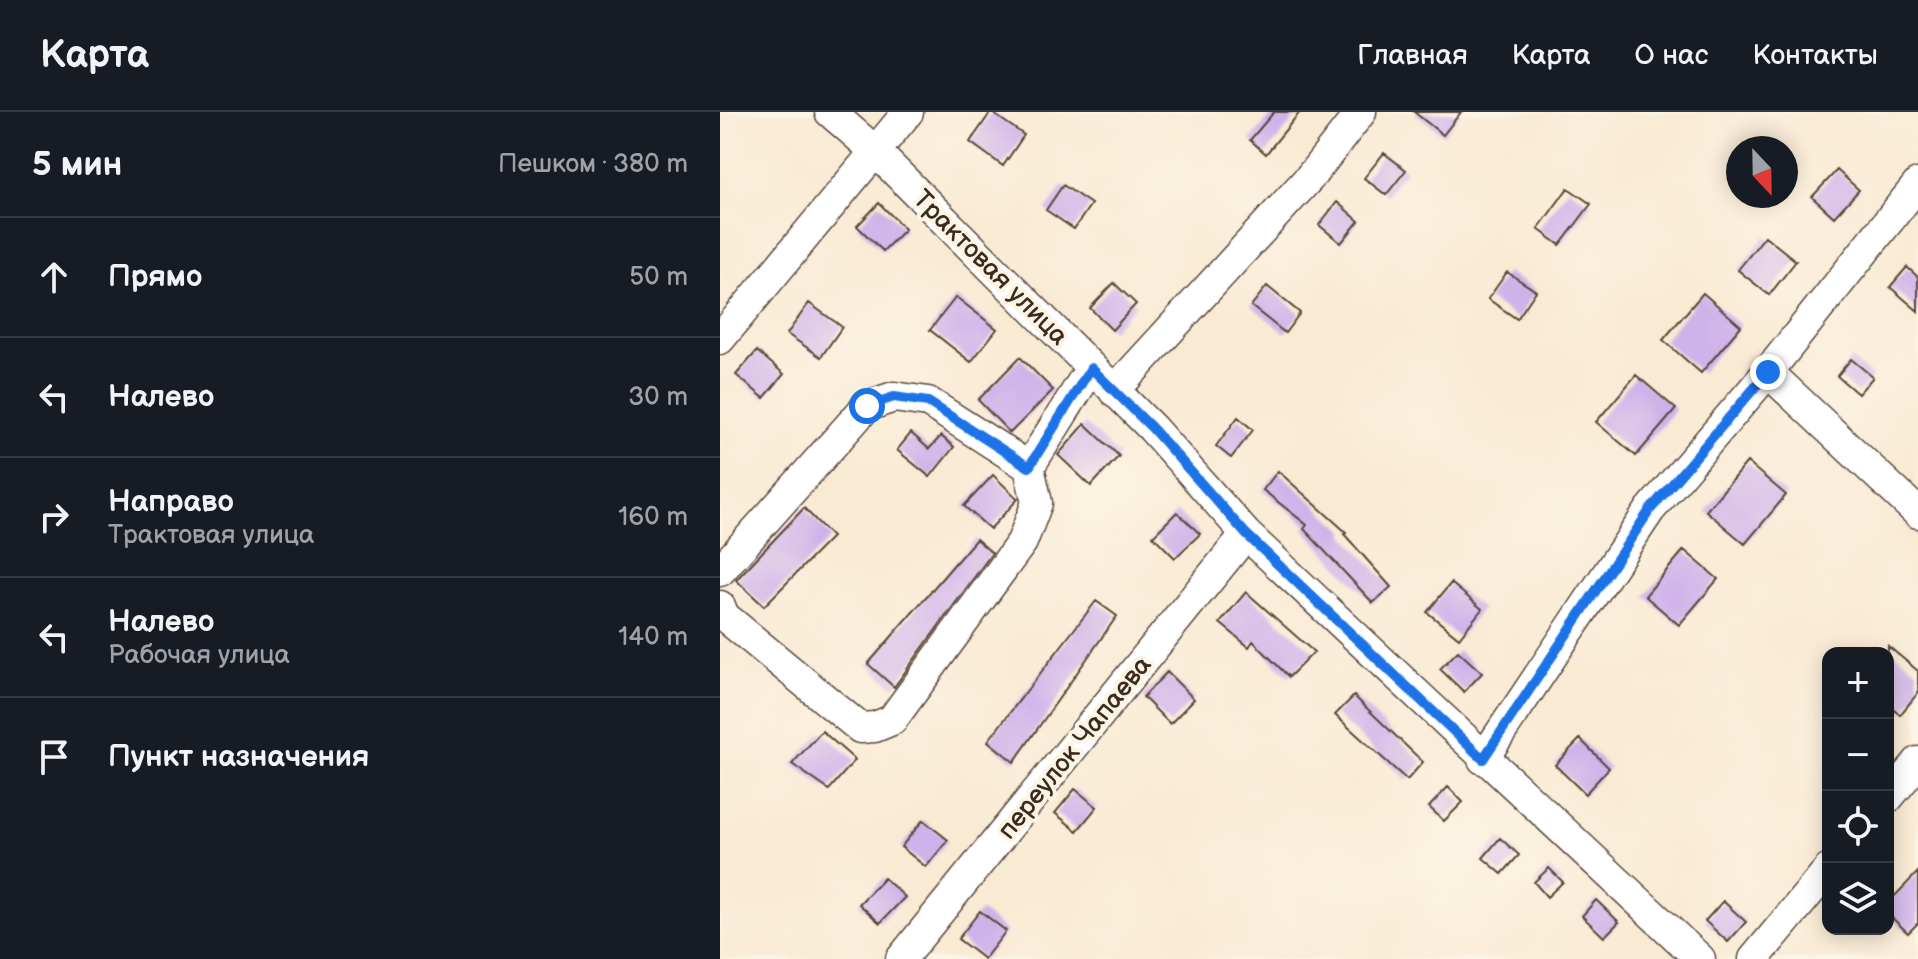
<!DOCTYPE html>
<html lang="ru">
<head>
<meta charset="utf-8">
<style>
  :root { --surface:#171b24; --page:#20242c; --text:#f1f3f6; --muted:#9ea1a6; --line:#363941 }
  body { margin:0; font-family:"Balsamiq Sans",sans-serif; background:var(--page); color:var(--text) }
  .controls { position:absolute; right:24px; bottom:24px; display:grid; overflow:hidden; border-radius:16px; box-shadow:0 4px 20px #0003 }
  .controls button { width:72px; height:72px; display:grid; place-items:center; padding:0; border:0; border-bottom:2px solid var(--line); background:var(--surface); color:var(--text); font:40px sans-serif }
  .compass { position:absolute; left:1006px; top:24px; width:72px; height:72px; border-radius:50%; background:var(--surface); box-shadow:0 4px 20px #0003; rotate:158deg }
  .stop { position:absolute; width:24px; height:24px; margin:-18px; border:6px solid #1a73e8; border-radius:50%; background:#fff }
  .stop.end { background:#1a73e8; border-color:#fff; box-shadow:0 2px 8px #0008 }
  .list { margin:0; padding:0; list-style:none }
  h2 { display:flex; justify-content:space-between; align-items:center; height:104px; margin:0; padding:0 32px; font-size:34px }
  h2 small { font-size:26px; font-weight:400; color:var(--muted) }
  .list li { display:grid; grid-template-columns:52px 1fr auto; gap:24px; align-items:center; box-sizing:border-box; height:120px; padding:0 32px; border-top:2px solid var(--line) }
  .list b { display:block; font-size:30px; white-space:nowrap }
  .list p { margin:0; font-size:26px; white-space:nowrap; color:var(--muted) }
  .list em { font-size:26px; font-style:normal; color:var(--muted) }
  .icon { flex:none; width:44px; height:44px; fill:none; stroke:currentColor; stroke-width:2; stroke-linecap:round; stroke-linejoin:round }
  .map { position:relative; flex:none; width:1198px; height:847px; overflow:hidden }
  header { display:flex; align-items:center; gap:48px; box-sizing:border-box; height:112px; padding:0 40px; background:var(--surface); border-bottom:2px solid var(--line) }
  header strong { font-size:38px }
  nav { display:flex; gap:44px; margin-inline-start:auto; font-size:28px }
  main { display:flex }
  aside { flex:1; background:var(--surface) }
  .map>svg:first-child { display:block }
</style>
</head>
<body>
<header>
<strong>Карта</strong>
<nav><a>Главная</a><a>Карта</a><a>О нас</a><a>Контакты</a></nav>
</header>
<main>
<aside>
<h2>5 мин<small>Пешком · 380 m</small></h2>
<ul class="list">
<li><svg class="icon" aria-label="ahead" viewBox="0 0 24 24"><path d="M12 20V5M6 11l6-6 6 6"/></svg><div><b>Прямо</b></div><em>50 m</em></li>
<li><svg class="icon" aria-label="left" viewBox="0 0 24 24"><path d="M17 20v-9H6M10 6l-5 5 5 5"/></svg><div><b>Налево</b></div><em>30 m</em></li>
<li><svg class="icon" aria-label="right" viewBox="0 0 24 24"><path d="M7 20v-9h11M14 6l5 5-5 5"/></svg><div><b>Направо</b><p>Трактовая улица</p></div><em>160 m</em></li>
<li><svg class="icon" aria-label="left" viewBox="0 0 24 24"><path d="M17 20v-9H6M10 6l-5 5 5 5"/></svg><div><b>Налево</b><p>Рабочая улица</p></div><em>140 m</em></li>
<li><svg class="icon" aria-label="arrive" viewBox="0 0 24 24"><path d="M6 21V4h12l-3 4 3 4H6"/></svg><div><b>Пункт назначения</b></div></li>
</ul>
</aside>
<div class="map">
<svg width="1198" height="847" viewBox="0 0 1198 847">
  <rect width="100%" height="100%" fill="#fcf5e5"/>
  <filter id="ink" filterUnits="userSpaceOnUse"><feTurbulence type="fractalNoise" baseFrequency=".0125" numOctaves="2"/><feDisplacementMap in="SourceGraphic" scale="16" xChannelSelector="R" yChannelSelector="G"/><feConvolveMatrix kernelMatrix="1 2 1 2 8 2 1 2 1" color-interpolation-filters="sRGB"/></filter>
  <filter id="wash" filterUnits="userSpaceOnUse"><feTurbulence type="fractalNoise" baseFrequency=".006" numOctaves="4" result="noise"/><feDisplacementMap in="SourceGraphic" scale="32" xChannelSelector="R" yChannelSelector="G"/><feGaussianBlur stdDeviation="1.8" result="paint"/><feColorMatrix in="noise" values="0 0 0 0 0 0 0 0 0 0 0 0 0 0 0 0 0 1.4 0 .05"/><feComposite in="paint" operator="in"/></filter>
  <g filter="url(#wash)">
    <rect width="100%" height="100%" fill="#f9ead4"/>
    <g id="blocks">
      <path fill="#d0b2ea" d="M271,0L304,23L283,54L250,30Z
        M554,0H580L546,42L530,28Z
        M694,0H741L723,23Z
        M664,41L686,58L666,83L644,66Z
        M1117,58L1139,78L1114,105L1092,85Z
        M343,73L371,92L354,117L326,98Z
        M848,76L871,92L840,133L818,117Z
        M617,90L639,109L621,131L599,113Z
        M159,91L185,117L163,139L137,114Z
        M1045,124L1076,149L1049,183L1018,158Z
        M1187,155L1198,165V199L1170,175Z
        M787,160L816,179L797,207L768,187Z
        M394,171L416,192L392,218L370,196Z
        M547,174L580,201L565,221L531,194Z
        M983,181L1021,214L981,261L943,228Z
        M236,185L277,217L251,250L210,218Z
        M89,191L122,215L101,245L67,222Z
        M37,239L64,262L44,286L16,263Z
        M300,245L333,278L290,321L258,288Z
        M1131,247L1153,265L1138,282L1117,264Z
        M916,263L956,297L916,344L876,310Z
        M518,305L533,318L511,346L496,334Z
        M365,312L399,344L371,374L338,343Z
        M191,321L209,337L221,324L234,335L210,365L177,338Z
        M1027,350L1066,383L1025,432L986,399Z
        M558,359L626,420L624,422L671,475L653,491L584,417L587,413L543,378Z
        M273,363L298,387L270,417L244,394Z
        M84,396L112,425L44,494L16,468Z
        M457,400L480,422L455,446L433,424Z
        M256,427L272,441L174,575L148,552Z
        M964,438L998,467L959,513L925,484Z
        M731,471L762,497L739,526L707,500Z
        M526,480L594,540L569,565L533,529L529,535L500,511Z
        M376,489L397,504L294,650L268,629Z
        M1168,534L1198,559V581L1180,603L1168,593Z
        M738,539L762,561L744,580L720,557Z
        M447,560L474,587L450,612L423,585Z
        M634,584L703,650L687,668L615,603Z
        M102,619L135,648L109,678L72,652Z
        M860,627L889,656L865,682L835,653Z
        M728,675L743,690L724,709L709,695Z
        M355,677L377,695L357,719L335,701Z
        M203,708L228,728L206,755L181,735Z
        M780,726L799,743L782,762L763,746Z
        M829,756L843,770L827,785L814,770Z
        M1198,760V811L1188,821L1168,802V791Z
        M164,766L185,785L160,811L139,792Z
        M876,788L899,810L884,825L862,804Z
        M1003,789L1026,810L1008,830L985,809Z
        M260,799L286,819L264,847L238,827Z"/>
    </g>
  </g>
  <g filter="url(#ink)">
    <use href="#blocks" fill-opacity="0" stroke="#584739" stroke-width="2"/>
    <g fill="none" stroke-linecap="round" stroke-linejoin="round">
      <g stroke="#584739" stroke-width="33">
        <path id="minor" d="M110,0L155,39L432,316L526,422L980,847
          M0,227L188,0
          M1048,260L1198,401
          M394,279L590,65L641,0
          M309,355L371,256
          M0,459L147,294L174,285L208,290L309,355L317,391L302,430L172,608L155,615L140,616L4,504L0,494
          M763,647L930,398L1048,260L1198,72
          M1168,686L1198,650
          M181,847L526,422
          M1034,847L1108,758"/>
      </g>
      <use href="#minor" stroke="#fff" stroke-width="30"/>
    </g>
  </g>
  <g fill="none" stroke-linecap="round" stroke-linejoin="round" filter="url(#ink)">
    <path stroke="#1a73e8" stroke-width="10" d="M147,294L174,285L208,290L309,355L371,256L432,316L526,422L763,647L930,398L1048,260"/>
  </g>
  <g text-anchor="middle" stroke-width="8" stroke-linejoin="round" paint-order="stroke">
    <g font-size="26" fill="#3b2a1e" stroke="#fcf5e5">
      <text transform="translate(271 155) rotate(45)" y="9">Трактовая улица</text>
      <text transform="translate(354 635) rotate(-51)" y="9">переулок Чапаева</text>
    </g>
  </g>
</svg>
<div class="controls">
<button>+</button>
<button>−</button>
<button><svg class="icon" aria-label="locate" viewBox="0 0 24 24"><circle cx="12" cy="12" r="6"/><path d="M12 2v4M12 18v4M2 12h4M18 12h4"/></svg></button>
<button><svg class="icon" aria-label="layers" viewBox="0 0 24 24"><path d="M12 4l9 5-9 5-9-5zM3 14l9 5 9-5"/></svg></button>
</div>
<svg class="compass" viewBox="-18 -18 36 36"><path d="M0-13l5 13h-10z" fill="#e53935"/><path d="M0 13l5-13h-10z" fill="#9ea1a6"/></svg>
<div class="stop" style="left:147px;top:294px"></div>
<div class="stop end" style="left:1048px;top:260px"></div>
</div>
</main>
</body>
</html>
